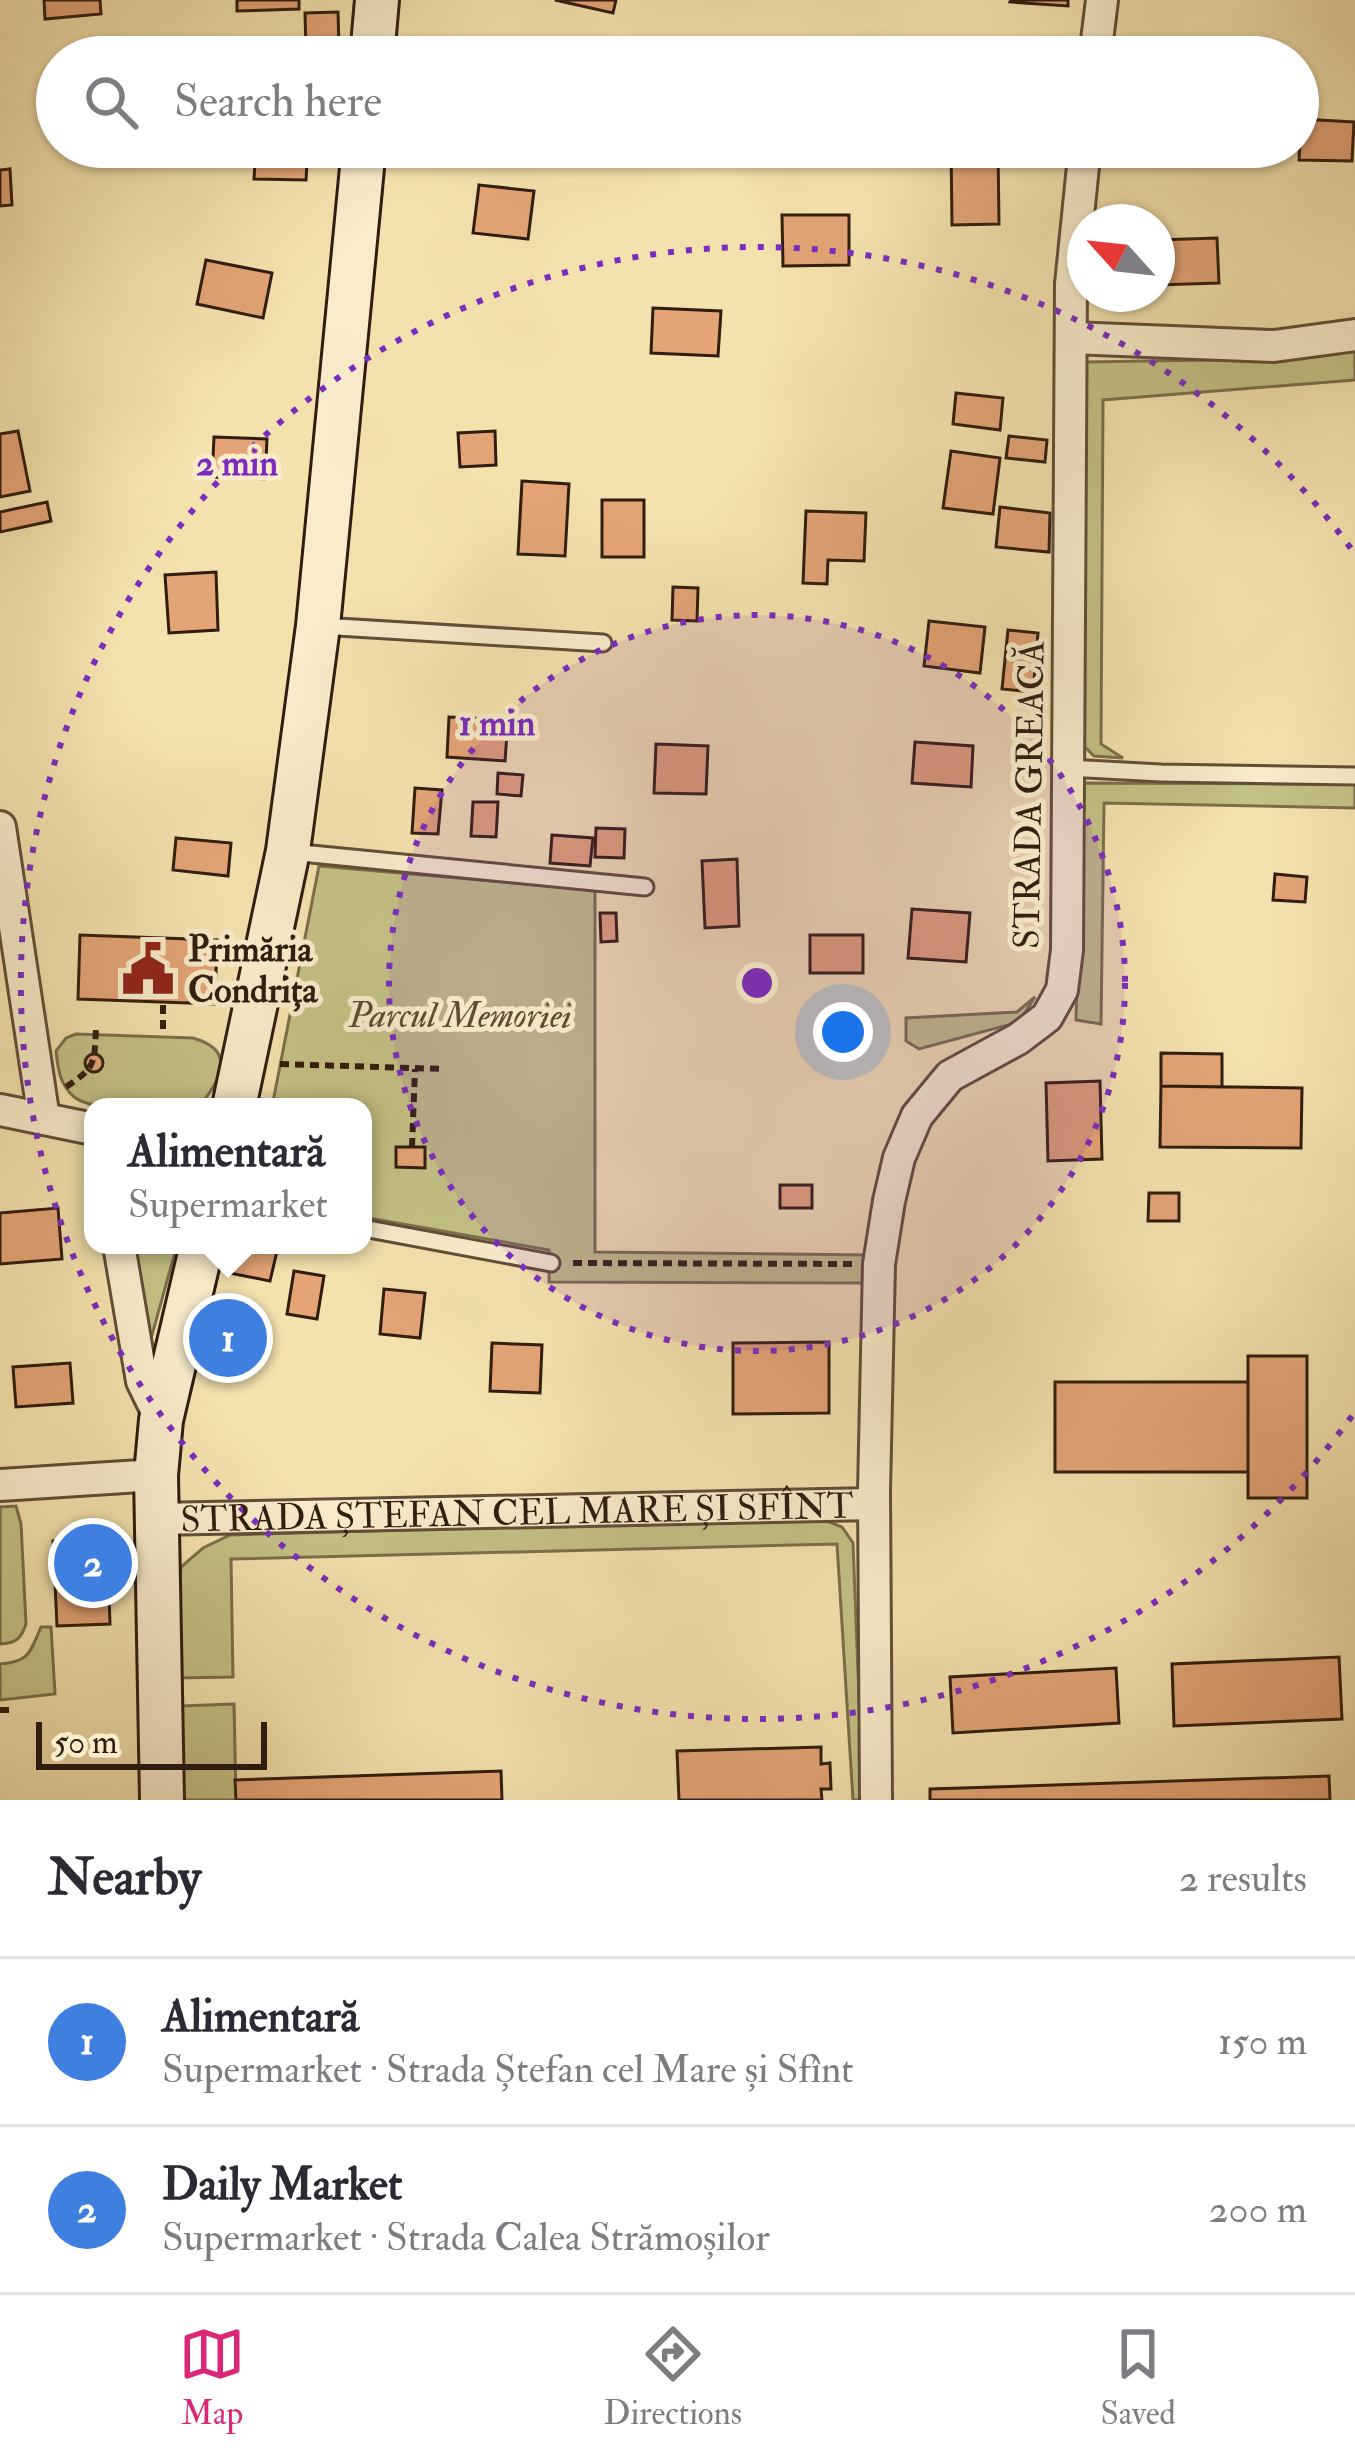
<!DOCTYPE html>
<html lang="en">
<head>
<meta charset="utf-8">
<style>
  :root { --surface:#fff; --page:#f2f2f3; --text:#2b2b33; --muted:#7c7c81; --line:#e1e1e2; --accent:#db2777 }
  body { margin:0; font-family:"IM FELL Double Pica",serif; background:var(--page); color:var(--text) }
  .compass { position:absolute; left:1067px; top:204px; width:108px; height:108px; border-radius:50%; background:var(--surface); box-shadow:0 3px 9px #0004; rotate:297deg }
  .scale { position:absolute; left:36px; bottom:30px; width:231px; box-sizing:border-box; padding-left:12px; border:6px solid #301d10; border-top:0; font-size:33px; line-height:42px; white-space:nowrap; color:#301d10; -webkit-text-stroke:9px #f8ecca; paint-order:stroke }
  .you { position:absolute; left:843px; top:1032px; width:42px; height:42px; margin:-30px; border:9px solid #fff; border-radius:50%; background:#1a73e8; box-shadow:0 0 0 18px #1a73e833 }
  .badge { display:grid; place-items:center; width:78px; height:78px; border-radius:50%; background:var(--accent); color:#fff; font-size:39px; font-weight:700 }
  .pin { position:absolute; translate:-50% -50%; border:6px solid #fff; box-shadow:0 3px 12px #0006 }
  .popup { position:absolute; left:84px; top:1098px; width:288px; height:156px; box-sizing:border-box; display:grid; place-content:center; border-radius:24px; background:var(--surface); filter:drop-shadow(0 3px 9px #0005); font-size:39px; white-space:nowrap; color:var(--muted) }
  .popup b { font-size:45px; color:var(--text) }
  .popup::after { content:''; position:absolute; left:50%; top:100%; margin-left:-24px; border:24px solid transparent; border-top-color:var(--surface) }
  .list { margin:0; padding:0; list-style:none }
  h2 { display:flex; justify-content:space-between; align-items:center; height:156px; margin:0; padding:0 48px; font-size:51px }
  h2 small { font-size:39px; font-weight:400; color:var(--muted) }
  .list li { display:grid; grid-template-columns:78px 1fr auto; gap:36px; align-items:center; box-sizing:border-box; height:168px; padding:0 48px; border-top:3px solid var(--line) }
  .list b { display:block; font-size:45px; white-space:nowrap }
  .list p { margin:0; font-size:39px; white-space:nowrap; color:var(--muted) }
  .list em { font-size:39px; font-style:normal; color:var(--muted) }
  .icon { flex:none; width:66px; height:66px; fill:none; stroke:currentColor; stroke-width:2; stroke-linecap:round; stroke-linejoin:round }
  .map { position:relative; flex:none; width:1355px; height:1800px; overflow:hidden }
  .search { position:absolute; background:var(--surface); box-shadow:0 3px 9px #0004; left:36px; right:36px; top:36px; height:132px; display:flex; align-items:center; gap:30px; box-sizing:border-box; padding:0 42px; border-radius:66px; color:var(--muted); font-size:45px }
  .sheet { height:492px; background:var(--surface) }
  nav { display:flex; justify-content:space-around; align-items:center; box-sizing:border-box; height:168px; border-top:3px solid var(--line); background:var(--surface); font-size:33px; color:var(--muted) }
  nav a { display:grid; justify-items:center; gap:6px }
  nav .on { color:var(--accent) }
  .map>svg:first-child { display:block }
</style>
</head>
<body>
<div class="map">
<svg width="1355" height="1800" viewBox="0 0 1355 1800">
  <rect width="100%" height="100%" fill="#f4e2ae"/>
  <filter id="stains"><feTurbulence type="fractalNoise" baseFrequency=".00167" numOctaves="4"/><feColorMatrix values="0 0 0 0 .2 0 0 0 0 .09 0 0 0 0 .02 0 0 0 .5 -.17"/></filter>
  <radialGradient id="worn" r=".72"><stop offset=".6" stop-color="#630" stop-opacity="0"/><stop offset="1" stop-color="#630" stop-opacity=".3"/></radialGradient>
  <path fill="#c3c185" stroke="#7a6f4a" stroke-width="3" d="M1355,351V380L1103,400L1101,744L1123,758L1094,756L1083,745L1085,362L1277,359Z
    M1082,783L1355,784V808L1104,803L1101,1024L1076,1020Z
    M319,866L595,890V1252L869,1255L863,1283L549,1282V1250L363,1217V1107H272Z
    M1035,997L1019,1022L919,1049L906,1041V1018L1017,1012Z
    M76,1034L193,1038C239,1051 219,1082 199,1107C168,1107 95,1115 73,1096C59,1083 58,1068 56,1051L66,1038Z
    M130,1245H177L147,1353Z
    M16,1506L21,1524L26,1624C21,1639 16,1643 0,1644V1507Z
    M819,1518L842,1527L853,1543L863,1800H853L837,1544L231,1559L233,1677L177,1678L176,1602L181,1567L203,1548L230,1535Z
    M41,1627H51L55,1694L0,1700V1664C30,1662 30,1652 41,1627Z
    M234,1704L236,1800H182L180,1706Z"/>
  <path fill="#e4a476" stroke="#301d10" stroke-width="3" d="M44,0H100L101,14L45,19Z
    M237,0H299V9L237,11Z
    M555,0H616L613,13Z
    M1011,0H1068V6L1010,2Z
    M338,12L339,47L306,49L305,13Z
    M1301,119L1354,122L1352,161L1299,160Z
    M256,147L308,148L306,180L254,179Z
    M951,147H998L999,224L952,225Z
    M1143,147H1188L1186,165L1141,160Z
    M10,169L12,205L0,206V170Z
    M479,185L534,191L528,239L473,233Z
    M782,215H849V265L783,266Z
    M1217,238L1219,283L1157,285V240Z
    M206,260L272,273L263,318L197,304Z
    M653,308L721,311L718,356L651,353Z
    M956,393L1003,398L1000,430L953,424Z
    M18,431L30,491L0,497V434Z
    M495,431L496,465L460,467L458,433Z
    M1009,436L1047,440L1045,462L1006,458Z
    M214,437L267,439L265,479L212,477Z
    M951,451L1000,458L993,514L943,508Z
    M522,481L569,484L565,556L518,554Z
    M602,500H644V557H602Z
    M47,502L51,521L0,532V512Z
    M1000,507L1050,513L1049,552L996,547Z
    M806,511L866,513L864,561L828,560L827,584L803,583Z
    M216,572L218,630L169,633L165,575Z
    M673,587L698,588L697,621L672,620Z
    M929,621L985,627L980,673L924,666Z
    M1008,630L1038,633L1033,692L1002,689Z
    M449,717L508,720L505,761L447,757Z
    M915,742L973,746L971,787L912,783Z
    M656,744L708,746L706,794L654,793Z
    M498,773L523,775L521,796L497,794Z
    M415,788L442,790L438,834L412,833Z
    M473,802H498L496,837L471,836Z
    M596,828L625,829L624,858L595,857Z
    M552,835L593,838L590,866L550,863Z
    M176,838L231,843L228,876L173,870Z
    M737,859L739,926L705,928L702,861Z
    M1275,874L1307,877L1305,902L1273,900Z
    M912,909L970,913L966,962L908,958Z
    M600,913H616L617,941L601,942Z
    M80,935L217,940L215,1004L78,999Z
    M810,935H863V973H810Z
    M1161,1053L1222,1054V1087L1161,1086Z
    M85 1063a9 9 0 1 1 18 0a9 9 0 1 1-18 0Z
    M1100,1081L1102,1159L1048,1161L1046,1083Z
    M1161,1086L1302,1088L1301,1148L1160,1147Z
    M396,1147H425V1168L396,1167Z
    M780,1185H812V1208H780Z
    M1149,1193H1179V1221H1148Z
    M58,1208L62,1259L0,1264V1213Z
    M236,1245H266L265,1248L277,1251L270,1281L230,1273Z
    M294,1271L324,1276L317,1319L287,1314Z
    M384,1289L425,1293L420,1338L380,1334Z
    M238,1298L247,1312L240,1349L224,1367L214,1345L221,1309Z
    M829,1342V1413L733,1414V1343Z
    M492,1343L542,1345L540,1393L490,1391Z
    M1248,1356H1307V1498H1248Z
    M70,1363L73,1403L16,1407L13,1367Z
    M1055,1382H1248V1472H1055Z
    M107,1538L110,1624L57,1626L53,1541Z
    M1339,1657L1342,1719L1174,1726L1172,1664Z
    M1116,1668L1119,1723L953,1733L950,1677Z
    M821,1747V1764L830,1763L831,1789H821L822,1800H679L677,1751Z
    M501,1771L502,1800H236L235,1780Z
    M1329,1776L1330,1800H930V1789Z"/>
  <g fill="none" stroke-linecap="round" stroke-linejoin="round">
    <g stroke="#614e38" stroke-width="21">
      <path id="lane" d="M321,626L603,643
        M1068,768L1161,773L1355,776
        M291,852L645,887
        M363,1228L551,1263"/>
    </g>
    <g stroke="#614e38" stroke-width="36">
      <g id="street">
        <path d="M1095,57L1102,0"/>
        <path d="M1071,338L1274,346L1355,335"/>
        <path d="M0,827L44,1119"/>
        <path d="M0,1110L93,1129"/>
        <path d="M119,1245L142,1381L161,1420"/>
        <path d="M0,1485L156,1475"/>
        <path id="s1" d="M157,1519L874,1504"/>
        <path d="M876,1800L874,1491L879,1264L889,1201L899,1158L917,1116L950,1076L1018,1039L1047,1017L1062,990L1067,950L1071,284L1085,147"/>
      </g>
    </g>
    <g stroke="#301d10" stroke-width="48">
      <path id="secondary" d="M372,57L377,0
        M234,1107L288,851L318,626L364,147
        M162,1800L156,1475L161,1420L202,1245"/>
    </g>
    <path stroke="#301d10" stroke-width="6" stroke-dasharray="9 6" stroke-linecap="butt" d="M163,1029V1002
      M280,1064L444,1069
      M66,1087C96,1067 94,1064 96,1029
      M412,1147L415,1069
      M573,1263L854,1264
      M0,1710H12"/>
    <use href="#lane" stroke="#f8ecca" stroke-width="15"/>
    <use href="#street" stroke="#f8ecca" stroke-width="30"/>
    <use href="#secondary" stroke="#f8ecca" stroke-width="42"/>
  </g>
  <circle cx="757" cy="983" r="368" fill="#7b2cbf" fill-opacity=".12"/>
  <g fill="none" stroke="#7b2cbf" stroke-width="6" stroke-dasharray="6 12">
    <circle cx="757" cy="983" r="368"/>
    <path d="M1352 1416A736 736 0 1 1 1352 550"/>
  </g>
  <defs>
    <g id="civic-bare" transform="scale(4.14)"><path d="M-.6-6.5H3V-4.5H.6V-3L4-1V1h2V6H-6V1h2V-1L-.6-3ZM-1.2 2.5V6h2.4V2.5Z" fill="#8f2418" stroke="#f8ecca" stroke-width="2.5" paint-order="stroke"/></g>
  </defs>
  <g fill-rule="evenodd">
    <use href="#civic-bare" x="148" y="969"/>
  </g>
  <g text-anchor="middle" stroke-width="10" stroke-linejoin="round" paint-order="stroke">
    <g font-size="36" fill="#301d10" stroke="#f8ecca">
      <text transform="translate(1028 795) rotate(-89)" y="13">STRADA GREACĂ</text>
      <text dy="13" stroke="none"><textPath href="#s1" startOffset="360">STRADA ȘTEFAN CEL MARE ȘI SFÎNT</textPath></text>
    </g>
    <g font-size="36" font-weight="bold" fill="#301d10" stroke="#f8ecca" text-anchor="start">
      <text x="188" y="961">Primăria<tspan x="188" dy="41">Condrița</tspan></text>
    </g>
    <g font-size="36" font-style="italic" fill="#5c4e33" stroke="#f8ecca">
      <text x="460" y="1027">Parcul Memoriei</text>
    </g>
  </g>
  <circle cx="757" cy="983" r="18" fill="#7b2cbf" stroke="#f8ecca" stroke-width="6"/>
  <g font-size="36" text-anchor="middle" font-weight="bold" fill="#7b2cbf" stroke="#f8ecca" stroke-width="10" stroke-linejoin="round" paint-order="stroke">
    <text x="237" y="475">2 min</text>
    <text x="497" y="735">1 min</text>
  </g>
  <rect width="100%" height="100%" filter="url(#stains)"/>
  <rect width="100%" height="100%" fill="url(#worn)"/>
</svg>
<svg class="compass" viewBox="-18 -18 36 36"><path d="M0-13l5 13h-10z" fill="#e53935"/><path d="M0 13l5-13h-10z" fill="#7c7c81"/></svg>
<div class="scale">50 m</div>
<div class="you"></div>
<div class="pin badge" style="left:228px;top:1338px;background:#3f7fe0">1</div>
<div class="popup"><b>Alimentară</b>Supermarket</div>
<div class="pin badge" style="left:93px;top:1563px;background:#3f7fe0">2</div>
<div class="search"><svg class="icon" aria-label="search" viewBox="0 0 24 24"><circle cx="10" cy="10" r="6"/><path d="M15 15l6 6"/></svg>Search here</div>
</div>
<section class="sheet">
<h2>Nearby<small>2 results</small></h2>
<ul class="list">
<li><span class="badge" style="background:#3f7fe0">1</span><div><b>Alimentară</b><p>Supermarket · Strada Ștefan cel Mare și Sfînt</p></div><em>150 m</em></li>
<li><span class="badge" style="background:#3f7fe0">2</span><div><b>Daily Market</b><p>Supermarket · Strada Calea Strămoșilor</p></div><em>200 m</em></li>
</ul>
</section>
<nav>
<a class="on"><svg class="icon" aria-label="map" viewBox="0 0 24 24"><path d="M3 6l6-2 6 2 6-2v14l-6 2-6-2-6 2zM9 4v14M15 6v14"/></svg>Map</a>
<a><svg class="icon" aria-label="directions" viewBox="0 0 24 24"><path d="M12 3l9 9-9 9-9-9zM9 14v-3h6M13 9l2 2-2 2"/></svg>Directions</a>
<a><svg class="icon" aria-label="saved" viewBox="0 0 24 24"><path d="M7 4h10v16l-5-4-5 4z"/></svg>Saved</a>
</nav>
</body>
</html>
